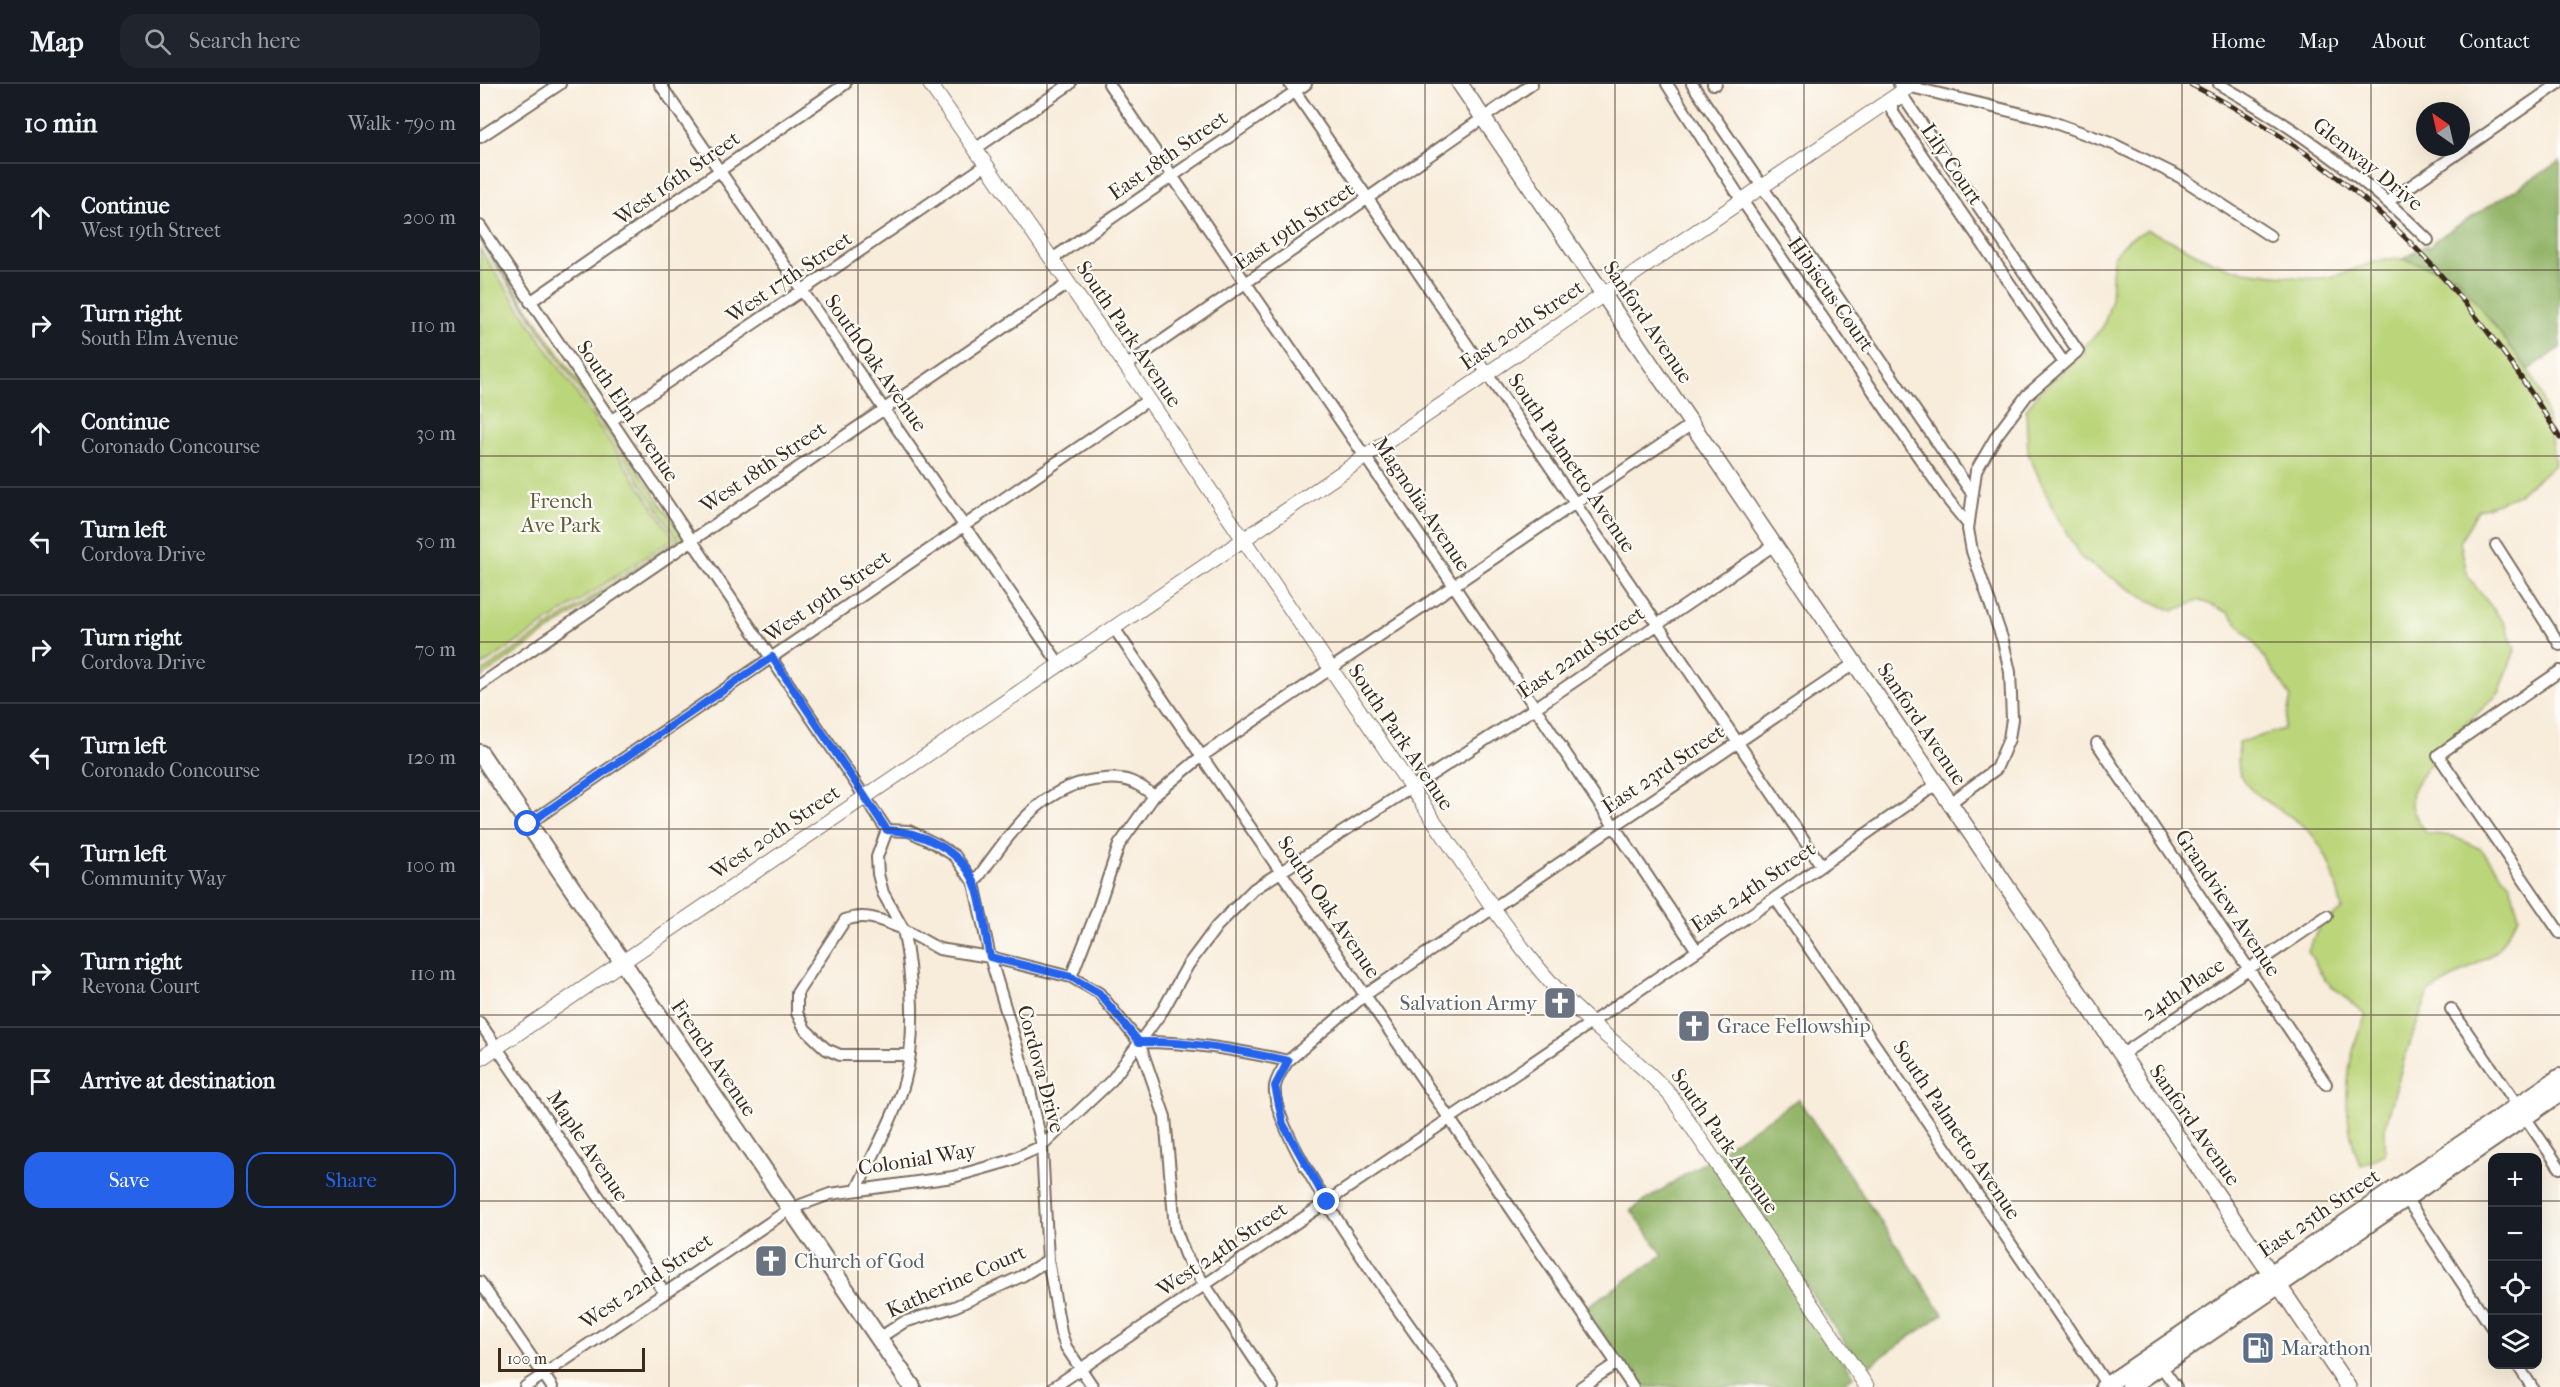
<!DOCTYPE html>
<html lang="en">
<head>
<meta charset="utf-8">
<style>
  :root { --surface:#171b24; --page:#20242c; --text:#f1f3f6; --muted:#9ea1a6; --line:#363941; --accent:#2563eb }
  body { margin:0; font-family:"IM FELL French Canon",serif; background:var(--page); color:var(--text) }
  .controls { position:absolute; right:18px; bottom:18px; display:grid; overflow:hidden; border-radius:12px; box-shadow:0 6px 24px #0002 }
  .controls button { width:54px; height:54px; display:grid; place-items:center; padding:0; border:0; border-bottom:2px solid var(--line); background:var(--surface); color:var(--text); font:30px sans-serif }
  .compass { position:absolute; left:1936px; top:18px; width:54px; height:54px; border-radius:50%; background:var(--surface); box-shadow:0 6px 24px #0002; rotate:326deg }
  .scale { position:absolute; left:18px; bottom:15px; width:147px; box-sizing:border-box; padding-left:6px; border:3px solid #3b2a1e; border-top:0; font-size:16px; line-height:21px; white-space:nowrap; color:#3b2a1e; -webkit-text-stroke:4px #fdfcf7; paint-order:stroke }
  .stop { position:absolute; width:18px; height:18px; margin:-14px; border:4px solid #2563eb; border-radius:50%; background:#fff }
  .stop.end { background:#2563eb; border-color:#fff; box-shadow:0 2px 6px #0008 }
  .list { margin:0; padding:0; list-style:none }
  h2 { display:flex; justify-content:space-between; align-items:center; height:78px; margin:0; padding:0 24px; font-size:26px }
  h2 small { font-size:20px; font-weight:400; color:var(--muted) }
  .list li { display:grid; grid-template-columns:39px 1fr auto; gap:18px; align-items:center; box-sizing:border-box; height:108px; padding:0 24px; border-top:2px solid var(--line) }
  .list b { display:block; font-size:22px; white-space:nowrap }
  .list p { margin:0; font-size:20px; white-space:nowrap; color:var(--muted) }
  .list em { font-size:20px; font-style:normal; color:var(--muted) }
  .actions { display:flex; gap:12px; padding:18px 24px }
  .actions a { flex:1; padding:14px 0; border:2px solid var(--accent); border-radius:18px; text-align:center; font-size:21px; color:var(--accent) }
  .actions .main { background:var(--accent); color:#fff }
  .icon { flex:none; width:33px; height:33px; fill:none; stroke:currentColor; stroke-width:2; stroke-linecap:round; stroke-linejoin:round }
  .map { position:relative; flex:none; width:2080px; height:1303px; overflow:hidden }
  header { display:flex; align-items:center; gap:36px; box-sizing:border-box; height:84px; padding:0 30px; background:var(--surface); border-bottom:2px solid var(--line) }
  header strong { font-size:28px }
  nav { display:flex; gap:33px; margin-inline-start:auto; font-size:21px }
  .search { width:420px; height:54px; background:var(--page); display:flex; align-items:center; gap:15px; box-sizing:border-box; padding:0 21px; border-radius:18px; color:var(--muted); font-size:22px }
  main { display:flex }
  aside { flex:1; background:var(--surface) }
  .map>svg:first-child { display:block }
</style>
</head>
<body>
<header>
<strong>Map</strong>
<div class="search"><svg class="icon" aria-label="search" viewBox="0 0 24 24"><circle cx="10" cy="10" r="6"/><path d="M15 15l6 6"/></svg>Search here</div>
<nav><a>Home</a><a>Map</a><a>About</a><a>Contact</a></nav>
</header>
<main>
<aside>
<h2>10 min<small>Walk · 790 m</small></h2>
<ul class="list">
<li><svg class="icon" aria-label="ahead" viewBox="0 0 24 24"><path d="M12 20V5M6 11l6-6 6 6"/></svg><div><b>Continue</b><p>West 19th Street</p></div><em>200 m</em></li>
<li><svg class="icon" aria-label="right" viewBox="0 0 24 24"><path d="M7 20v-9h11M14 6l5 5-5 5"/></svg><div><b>Turn right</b><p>South Elm Avenue</p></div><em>110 m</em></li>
<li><svg class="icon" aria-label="ahead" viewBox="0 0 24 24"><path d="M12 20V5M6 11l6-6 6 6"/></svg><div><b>Continue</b><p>Coronado Concourse</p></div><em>30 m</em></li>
<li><svg class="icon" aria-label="left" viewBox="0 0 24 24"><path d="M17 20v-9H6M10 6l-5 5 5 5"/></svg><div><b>Turn left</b><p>Cordova Drive</p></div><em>50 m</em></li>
<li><svg class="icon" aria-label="right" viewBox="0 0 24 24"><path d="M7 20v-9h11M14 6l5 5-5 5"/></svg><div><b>Turn right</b><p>Cordova Drive</p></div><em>70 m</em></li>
<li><svg class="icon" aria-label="left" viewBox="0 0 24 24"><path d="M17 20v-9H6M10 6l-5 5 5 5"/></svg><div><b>Turn left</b><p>Coronado Concourse</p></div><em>120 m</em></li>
<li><svg class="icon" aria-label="left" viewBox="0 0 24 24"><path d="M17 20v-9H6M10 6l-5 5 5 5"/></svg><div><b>Turn left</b><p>Community Way</p></div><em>100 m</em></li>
<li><svg class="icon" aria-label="right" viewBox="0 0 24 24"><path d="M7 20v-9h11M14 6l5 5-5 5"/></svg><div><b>Turn right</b><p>Revona Court</p></div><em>110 m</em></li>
<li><svg class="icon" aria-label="arrive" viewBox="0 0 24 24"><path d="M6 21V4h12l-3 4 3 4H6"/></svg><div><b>Arrive at destination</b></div></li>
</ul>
<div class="actions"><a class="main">Save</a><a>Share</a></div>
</aside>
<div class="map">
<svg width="2080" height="1303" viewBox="0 0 2080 1303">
  <rect width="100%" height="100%" fill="#fdfcf7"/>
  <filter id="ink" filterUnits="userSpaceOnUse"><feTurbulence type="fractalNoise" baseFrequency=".0167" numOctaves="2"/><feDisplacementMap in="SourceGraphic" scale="12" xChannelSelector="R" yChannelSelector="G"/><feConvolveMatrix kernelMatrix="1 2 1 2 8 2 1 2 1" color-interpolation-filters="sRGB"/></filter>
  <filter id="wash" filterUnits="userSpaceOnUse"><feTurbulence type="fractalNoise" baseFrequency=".008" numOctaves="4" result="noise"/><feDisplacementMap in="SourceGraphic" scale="24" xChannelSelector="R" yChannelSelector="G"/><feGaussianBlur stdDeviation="1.35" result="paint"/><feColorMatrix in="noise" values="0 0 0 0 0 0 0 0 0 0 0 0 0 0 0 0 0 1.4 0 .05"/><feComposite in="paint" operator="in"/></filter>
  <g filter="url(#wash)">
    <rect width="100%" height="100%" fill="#f8ecda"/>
    <path fill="#bbd57a" stroke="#7b804c" stroke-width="1.5" d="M1667,146C1706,160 1728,183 1772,188C1788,190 1829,196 1844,194C1871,191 1895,171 1923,175C1934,177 1967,186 1975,192C1981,196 2055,293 2057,301C2067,326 2071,354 2075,381L2036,412L1998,426L1980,458L1988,493L2025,540L2035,566L2019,609L1969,656L1950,669L1954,675C1930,707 1921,713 1946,749L1972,752L2001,765L2030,800L2039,832L2016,868L1948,909L1924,976L1905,1044V1070L1881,1082C1860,1035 1864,977 1886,931L1845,896L1828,867L1839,843L1862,825C1856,797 1848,766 1827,745C1809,727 1763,711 1759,686C1757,677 1759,667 1759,658L1804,645L1811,613L1775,560L1749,529L1720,516L1693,527L1664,514L1601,474L1573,425L1548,369L1546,326L1560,307L1605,269L1602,265L1623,243L1631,218L1633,173L1649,155Z
      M0,165L194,454L0,583Z
      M49,226L204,454L0,594V589L198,455L47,227Z"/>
    <path fill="#94b66a" stroke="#687044" stroke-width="1.5" d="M2080,77V264L2048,286L1976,192L1923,175L1946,161L1949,164L1955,156Z
      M0,151L49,226L47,227L0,157Z
      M1318,1015L1463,1230L1383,1286L1237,1069Z
      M1229,1075L1374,1292L1358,1303H1159L1105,1224L1183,1171L1151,1126Z"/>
  </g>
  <g filter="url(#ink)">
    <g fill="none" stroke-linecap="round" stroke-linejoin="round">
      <g stroke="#7d6e60" stroke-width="14">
        <path id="minor" d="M180,0L580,581
          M629,0L974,502L1216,865
          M810,0L1341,781
          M1187,0L1261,115L1469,417L1487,439
          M1212,0L1491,408
          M1233,0H1236
          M1419,0L1567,36L1633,60L1700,93L1790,152
          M1739,0C1816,44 1886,94 1948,156
          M0,53L80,0
          M495,65L590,0
          M1909,117L2078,0
          M0,142L407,746L397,773L398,790L403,809L423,845L459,865L510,873L591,893L619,909L659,958L685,1033L695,1144L705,1171L793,1303
          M572,175L826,0
          M50,218L365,0
          M646,282L1052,0
          M132,336L506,81
          M2016,461L2080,561
          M634,544L1153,1303
          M2080,587L1958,671L2080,849
          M0,601L589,199
          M1617,659L1846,1000
          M1470,719L1516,685L1529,655L1532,635L1530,588L1523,557L1492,467L1488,445L1496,387L1517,351L1547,311L1598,267L1426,17L1412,14V27L1584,279
          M48,740L668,316
          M407,746L429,747L456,760L475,772L494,799L510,873L550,1006L562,1062L568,1176L581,1249L586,1263L613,1303
          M494,799C528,753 561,698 624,695C646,693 657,698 674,712
          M1295,814L1627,1301
          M591,893L618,824L639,761L674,712L722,672L1212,340
          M1971,925L2038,1022
          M0,939L184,1208
          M659,958C711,958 758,966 808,977
          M1641,971L1847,832
          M2045,1033L2080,1084
          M377,1105C391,1074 417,1028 425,996C437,951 432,889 423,845C403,837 386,828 365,836L317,909V929L325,945L346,965L360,971H429
          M1926,1114L2012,1244
          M0,1198L72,1303
          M399,1254L424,1238L474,1223L542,1192L568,1176
          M2037,1280L2052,1303
          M1681,1282L1696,1303
          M45,1303L310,1125L350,1110L473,1093L529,1077L562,1062L632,996L683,926L708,881L737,842L774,805L1055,624L1294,461
          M574,1303L1295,814L1457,700
          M973,1303C938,1252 788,1053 795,1002C797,993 803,984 808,977L885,911L1375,579
          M1101,1303L1137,1279"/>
      </g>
      <g stroke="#7d6e60" stroke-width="16">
        <path id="tertiary" d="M450,0L646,282L1013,824C1037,857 1060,889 1089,918C1122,951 1160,977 1191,1012L1387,1303
          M0,975L1433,0"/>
      </g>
      <g stroke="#7d6e60" stroke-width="18">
        <path id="secondary" d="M980,0L1868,1303"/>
      </g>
      <g stroke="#7d6e60" stroke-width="20">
        <path id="primary" d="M0,669L432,1303
          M1624,1303L2080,993
          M1650,1303L2080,1009"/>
      </g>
      <use href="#minor" stroke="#fff" stroke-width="10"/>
      <use href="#tertiary" stroke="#fff" stroke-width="14"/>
      <use href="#secondary" stroke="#fff" stroke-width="15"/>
      <use href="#primary" stroke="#fff" stroke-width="16"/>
      <g stroke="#3b2a1e" stroke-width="5">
        <path id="rail" d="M1710,0C1873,81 1986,199 2080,354"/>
      </g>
      <use href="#rail" stroke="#fdfcf7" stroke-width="3" stroke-dasharray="9" stroke-linecap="butt"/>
    </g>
  </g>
  <g fill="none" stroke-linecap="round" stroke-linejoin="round" filter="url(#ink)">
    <path stroke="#2563eb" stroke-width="8" d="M48,740L292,573L407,746C440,747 482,766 495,800C503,820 505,851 510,873L591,893L619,909L659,958C711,957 758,966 808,977L795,1002L803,1040L847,1118"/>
  </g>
  <path fill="none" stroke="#3b2a1e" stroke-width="1.5" stroke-opacity="0.55" d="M189,0V1303M378,0V1303M567,0V1303M756,0V1303M945,0V1303M1135,0V1303M1324,0V1303M1513,0V1303M1702,0V1303M1891,0V1303M0,186H2080M0,372H2080M0,558H2080M0,745H2080M0,931H2080M0,1117H2012M2058,1117H2080"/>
  <defs>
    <g id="church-square" transform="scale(1.725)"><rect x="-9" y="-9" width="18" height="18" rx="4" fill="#6b7280" stroke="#fdfcf7"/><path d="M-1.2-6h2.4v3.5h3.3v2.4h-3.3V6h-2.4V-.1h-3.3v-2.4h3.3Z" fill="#fff"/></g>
    <g id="fuel-square" transform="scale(1.725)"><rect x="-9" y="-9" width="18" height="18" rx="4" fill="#5c6f8a" stroke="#fdfcf7"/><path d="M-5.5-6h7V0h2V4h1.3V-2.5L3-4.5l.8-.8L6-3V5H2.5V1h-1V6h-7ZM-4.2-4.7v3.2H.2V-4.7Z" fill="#fff"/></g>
  </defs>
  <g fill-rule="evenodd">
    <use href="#church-square" x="1080" y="919"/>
    <use href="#church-square" x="1214" y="942"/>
    <use href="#church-square" x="291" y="1177"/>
    <use href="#fuel-square" x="1778" y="1264"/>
  </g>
  <g text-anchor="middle" stroke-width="4.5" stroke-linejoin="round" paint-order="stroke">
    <g font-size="21" fill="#3b2a1e" stroke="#fdfcf7">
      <text transform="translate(688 71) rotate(-35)" y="7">East 18th Street</text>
      <text transform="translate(1472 80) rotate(56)" y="7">Lily Court</text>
      <text transform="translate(1888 80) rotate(39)" y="7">Glenway Drive</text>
      <text transform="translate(197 94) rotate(-35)" y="7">West 16th Street</text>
      <text transform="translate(814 142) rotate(-34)" y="7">East 19th Street</text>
      <text transform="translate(309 193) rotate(-34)" y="7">West 17th Street</text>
      <text transform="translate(1351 210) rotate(55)" y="7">Hibiscus Court</text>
      <text transform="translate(1168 238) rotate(56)" y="7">Sanford Avenue</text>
      <text transform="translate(1042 241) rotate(-34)" y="7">East 20th Street</text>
      <text transform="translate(649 250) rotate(56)" y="7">South Park Avenue</text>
      <text transform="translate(396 279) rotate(55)" y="7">SouthOak Avenue</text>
      <text transform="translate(148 327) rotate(56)" y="7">South Elm Avenue</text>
      <text transform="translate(1092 379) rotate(56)" y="7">South Palmetto Avenue</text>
      <text transform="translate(283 383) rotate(-34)" y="7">West 18th Street</text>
      <text transform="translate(942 420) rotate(56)" y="7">Magnolia Avenue</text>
      <text transform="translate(347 512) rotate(-34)" y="7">West 19th Street</text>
      <text transform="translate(1101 568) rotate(-34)" y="7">East 22nd Street</text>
      <text transform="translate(1442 640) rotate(56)" y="7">Sanford Avenue</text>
      <text transform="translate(921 653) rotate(56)" y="7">South Park Avenue</text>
      <text transform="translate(1183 685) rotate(-34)" y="7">East 23rd Street</text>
      <text transform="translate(295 748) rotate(-34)" y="7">West 20th Street</text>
      <text transform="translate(1273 803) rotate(-34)" y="7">East 24th Street</text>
      <text transform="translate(1748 819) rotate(56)" y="7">Grandview Avenue</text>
      <text transform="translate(849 823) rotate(56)" y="7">South Oak Avenue</text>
      <text transform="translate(1703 905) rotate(-34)" y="7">24th Place</text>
      <text transform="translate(234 974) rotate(56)" y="7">French Avenue</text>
      <text transform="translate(561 985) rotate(75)" y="7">Cordova Drive</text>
      <text transform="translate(1715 1041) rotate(55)" y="7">Sanford Avenue</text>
      <text transform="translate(1477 1046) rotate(56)" y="7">South Palmetto Avenue</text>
      <text transform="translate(1245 1057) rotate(55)" y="7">South Park Avenue</text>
      <text transform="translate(108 1062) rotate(56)" y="7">Maple Avenue</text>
      <text transform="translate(437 1075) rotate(-9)" y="7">Colonial Way</text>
      <text transform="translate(1839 1129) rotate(-34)" y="7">East 25th Street</text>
      <text transform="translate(742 1165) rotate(-34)" y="7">West 24th Street</text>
      <text transform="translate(166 1197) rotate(-34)" y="7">West 22nd Street</text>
      <text transform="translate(476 1197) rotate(-24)" y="7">Katherine Court</text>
    </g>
    <g font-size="21" fill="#615d3a" stroke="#fdfcf7">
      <text x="81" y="424">French<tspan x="81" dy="24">Ave Park</tspan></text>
    </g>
    <g font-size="21" fill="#5b616d" stroke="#fdfcf7" text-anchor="start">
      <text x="1057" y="926" text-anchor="end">Salvation Army</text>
      <text x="1237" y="949">Grace Fellowship</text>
      <text x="314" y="1184">Church of God</text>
    </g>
    <g font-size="21" fill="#4e5e75" stroke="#fdfcf7" text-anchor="start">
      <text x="1801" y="1271">Marathon</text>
    </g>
  </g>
</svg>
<div class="controls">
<button>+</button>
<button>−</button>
<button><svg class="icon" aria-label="locate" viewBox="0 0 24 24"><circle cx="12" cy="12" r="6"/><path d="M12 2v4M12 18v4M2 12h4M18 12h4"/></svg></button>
<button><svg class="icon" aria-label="layers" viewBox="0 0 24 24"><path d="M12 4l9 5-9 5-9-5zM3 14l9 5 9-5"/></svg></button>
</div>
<svg class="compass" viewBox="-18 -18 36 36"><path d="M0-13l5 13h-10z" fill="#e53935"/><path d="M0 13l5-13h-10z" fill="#9ea1a6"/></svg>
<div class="scale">100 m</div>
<div class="stop" style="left:48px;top:740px"></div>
<div class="stop end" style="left:847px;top:1118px"></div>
</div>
</main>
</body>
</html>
